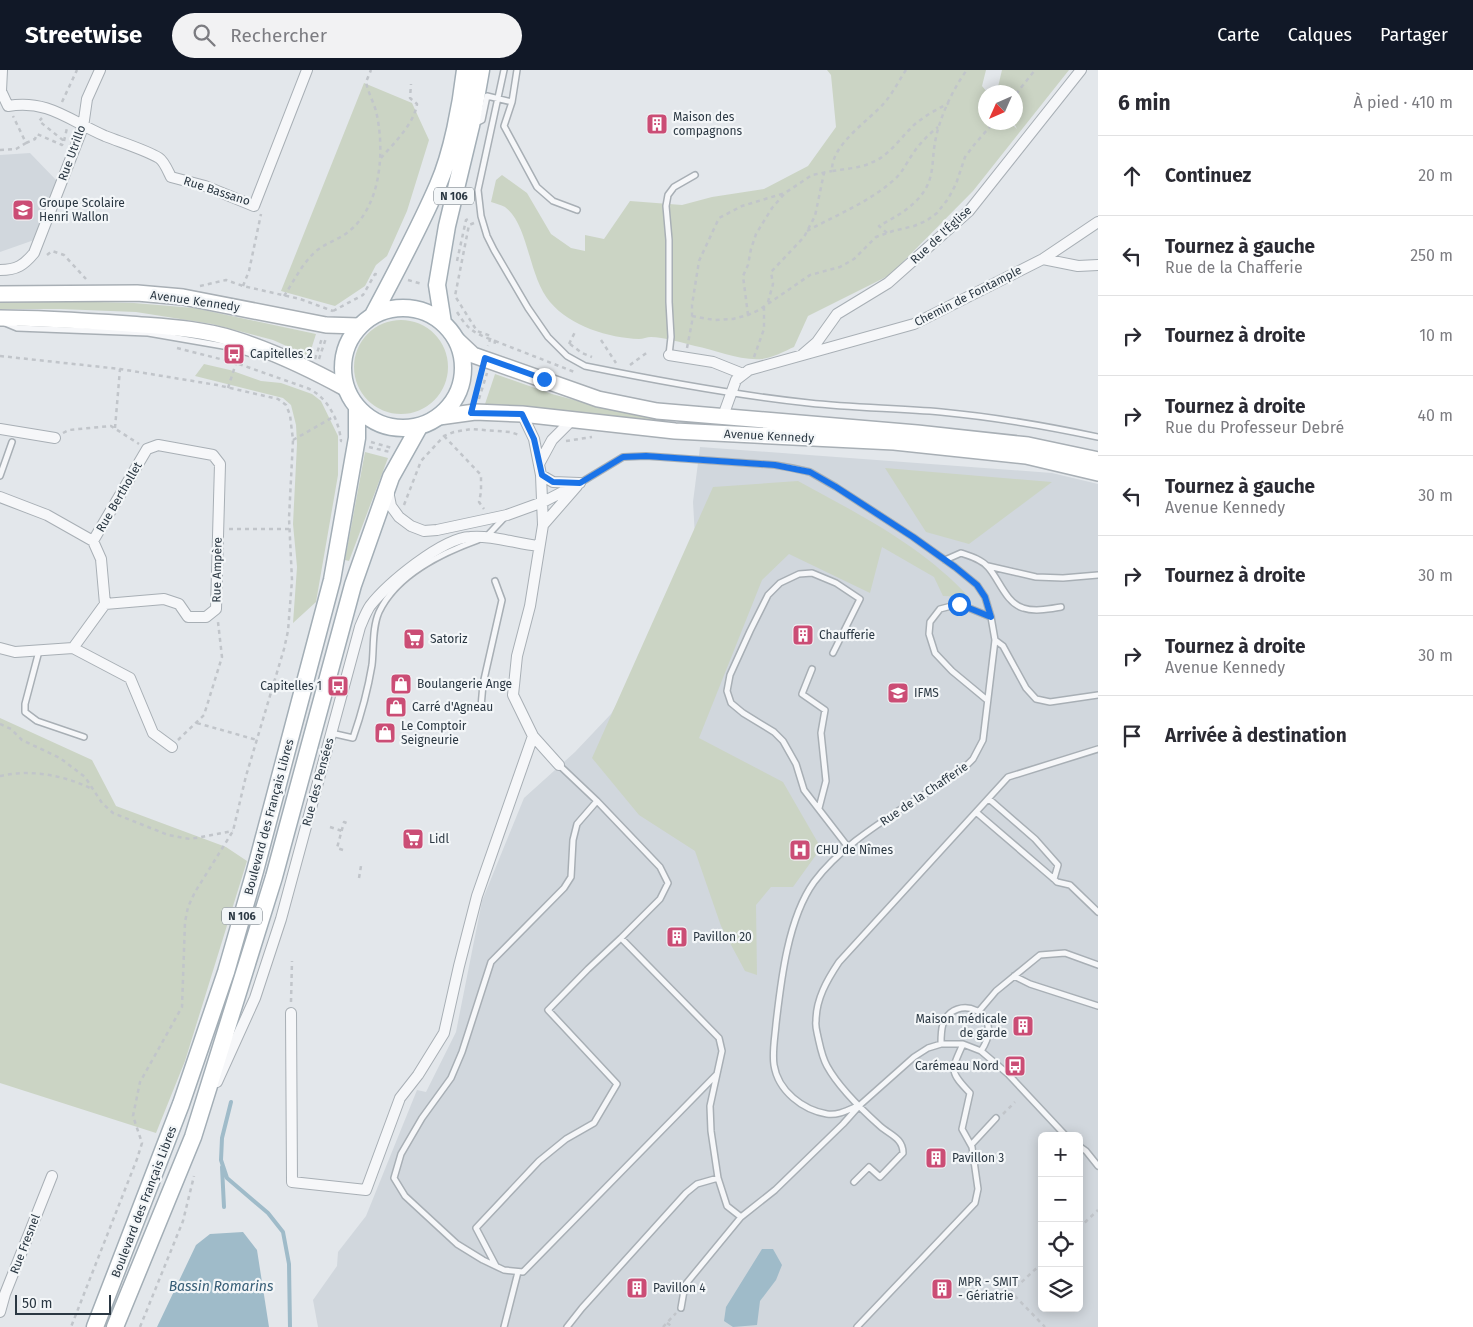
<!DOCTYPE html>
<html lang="fr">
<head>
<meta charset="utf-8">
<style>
  :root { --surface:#fff; --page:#f2f2f3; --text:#2b2b33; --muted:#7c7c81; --line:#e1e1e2; --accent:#111827 }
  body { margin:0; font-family:"Fira Sans",sans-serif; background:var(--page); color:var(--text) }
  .controls { position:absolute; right:15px; bottom:15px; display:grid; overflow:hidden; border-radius:8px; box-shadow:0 2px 12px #0003 }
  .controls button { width:45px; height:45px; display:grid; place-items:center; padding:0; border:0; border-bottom:1px solid var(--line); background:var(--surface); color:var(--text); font:25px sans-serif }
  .compass { position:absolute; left:978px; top:15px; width:45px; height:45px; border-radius:50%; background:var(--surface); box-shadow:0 2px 12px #0003; rotate:225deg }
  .scale { position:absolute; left:15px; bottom:12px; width:96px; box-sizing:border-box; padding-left:5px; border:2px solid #2b3843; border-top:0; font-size:14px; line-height:18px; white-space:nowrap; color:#2b3843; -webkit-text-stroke:4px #f3f6f8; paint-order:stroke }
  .stop { position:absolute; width:15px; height:15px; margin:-11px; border:4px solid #1a73e8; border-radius:50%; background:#fff }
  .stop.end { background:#1a73e8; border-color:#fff; box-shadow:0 1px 5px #0008 }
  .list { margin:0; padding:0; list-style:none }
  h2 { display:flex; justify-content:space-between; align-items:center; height:65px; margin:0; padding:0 20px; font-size:21px }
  h2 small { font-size:16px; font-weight:400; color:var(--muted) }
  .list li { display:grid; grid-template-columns:32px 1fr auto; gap:15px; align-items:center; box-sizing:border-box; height:80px; padding:0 20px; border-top:1px solid var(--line) }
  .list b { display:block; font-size:19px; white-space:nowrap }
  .list p { margin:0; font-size:16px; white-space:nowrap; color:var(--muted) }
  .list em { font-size:16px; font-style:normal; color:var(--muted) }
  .icon { flex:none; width:28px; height:28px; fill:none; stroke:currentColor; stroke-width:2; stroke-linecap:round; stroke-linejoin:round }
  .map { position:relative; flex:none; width:1098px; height:1257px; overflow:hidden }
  header { display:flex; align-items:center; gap:30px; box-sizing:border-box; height:70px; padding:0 25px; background:var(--accent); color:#fff }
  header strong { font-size:24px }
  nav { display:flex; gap:28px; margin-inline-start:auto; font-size:18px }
  .search { width:350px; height:45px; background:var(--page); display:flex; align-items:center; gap:12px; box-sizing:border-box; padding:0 18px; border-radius:28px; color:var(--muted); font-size:19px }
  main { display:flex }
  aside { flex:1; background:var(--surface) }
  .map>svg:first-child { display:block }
</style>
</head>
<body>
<header>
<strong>Streetwise</strong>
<div class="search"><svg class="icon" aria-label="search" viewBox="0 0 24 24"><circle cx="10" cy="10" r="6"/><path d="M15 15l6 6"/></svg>Rechercher</div>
<nav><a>Carte</a><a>Calques</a><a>Partager</a></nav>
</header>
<main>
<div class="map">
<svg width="1098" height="1257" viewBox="0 0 1098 1257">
  <rect width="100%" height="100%" fill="#e3e7eb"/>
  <path fill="#d1d7dd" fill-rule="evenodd" d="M30,83L57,111L37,169L0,182V85Z
    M700,377L1052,403L1098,414V1257H318L313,1230L337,1196L338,1182L366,1146L417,1020L426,1022L456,962L482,831L524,728L575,682L611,644L697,501L693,432ZM1042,1066H1079V1238H1042Z"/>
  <path fill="#cbd4c4" d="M827,0H986L982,16L987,22L986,52L1011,53L1017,59L1014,53L1016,52V22L997,21L1002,0H1069L973,121L890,205L808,246L794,277C785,281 772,288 762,289C741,291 715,280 695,276C683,273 663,267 651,267C647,267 643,269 639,269C609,268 570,256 550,232C528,206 529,155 505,137C501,135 495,133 491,132L496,110L502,105L527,123L551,164L571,178L585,181V165L604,169L630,131L682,135L712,127L764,119L808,96L836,57L831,5Z
    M364,13L412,33L429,70L407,141L387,186L376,195L365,216L335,236L281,221Z
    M59,231L134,233L194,238L316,264L309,286L273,270L212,254L136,242L60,239H0V232Z
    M354 297a47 47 0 1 1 94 0a47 47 0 1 1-94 0Z
    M204,294L230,300L261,311L281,313L312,324L321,331L338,366V405L316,532L293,553L297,497L293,454L297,374L296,355L291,335L283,328L195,306Z
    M495,304L552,324L615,341L660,348V352L485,334Z
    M365,382L388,388L349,491L345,490Z
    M885,398L1052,412L969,474L926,462Z
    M798,411C859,444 922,476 969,527L943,526L934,507L882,477L870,523L789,484L762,510L699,668L783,712L821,778L793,817H771L756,835L757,905L745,901L721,856L695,781L639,745L592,688L713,417Z
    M0,648L92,690L116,736L226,777L247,791L185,991L156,1063L0,1013Z"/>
  <path fill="#9fbbc9" d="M243,1162L257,1180L269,1257H157L196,1175L210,1164Z
    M762,1179H773L782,1195L776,1210L760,1231L757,1255L733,1257L724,1251L726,1237Z"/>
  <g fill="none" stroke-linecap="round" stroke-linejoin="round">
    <path stroke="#9fbbc9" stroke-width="4" d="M231,1032L222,1068L221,1090L227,1108L268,1143L283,1162L289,1194L290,1257
      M222,1097L224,1137"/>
    <g stroke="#a8afb5" stroke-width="8">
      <path id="service" d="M504,0L478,120L481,146L487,166L494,180L528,238L548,267L567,286L585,296C659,311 734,325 809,333C853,338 897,338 941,342C994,347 1046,356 1098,367
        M517,0L512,32L504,56L537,117L553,131L577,140
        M476,53L482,50L487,26L512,32
        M5,253L17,258L148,263L229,277L258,286L265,284
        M669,285L671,267L669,232V170L666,136L668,125L674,117L695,105
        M0,406L12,372
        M580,413L623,387L646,386L775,395L792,398L810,402L836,417L913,467L955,497L977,515L985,527L991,547L995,570L983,670L973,689L967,695C947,710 926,724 904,737C872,758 837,781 814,812C788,848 781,910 776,954C775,967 772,982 774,995C778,1021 803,1040 827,1044C838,1046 850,1039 860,1035
        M486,467L504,448
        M945,490L961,483C970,486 981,489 988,497C999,509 1006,533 1023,538C1035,542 1049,539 1061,537
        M988,496L1036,507L1063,508L1098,505
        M995,570L1003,576L1026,618L1036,629L1050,632L1098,625
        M39,581L25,634V642L37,651L84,667
        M833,583L860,529L836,513L812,503L799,504L780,513L768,525L750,561L730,605L727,621L731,633L743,643L774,662L783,671L796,694L804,720L848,777
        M812,599L802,624L825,640L821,663L826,711L819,738
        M987,630L952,601L935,583L929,564L930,552L940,539L959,534L991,547
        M481,637L483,614L502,530L495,511
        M331,663L353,668C361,645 368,619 372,595C374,578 372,558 379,542C397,504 442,483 478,470
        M559,695L597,731L660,797L668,813L660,829L621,868L719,968L722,981L710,1036L711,1061L718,1108L727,1136L741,1147L775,1120L843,1054L860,1035L914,987L928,978L941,974H963L981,981L1008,1004L1066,1066
        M989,729L1035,769L1058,795L1054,809
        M597,731L577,754L573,770L571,807L564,818L491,892L462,982L451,1008L422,1048L401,1084L394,1108L405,1126L457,1174L483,1190L504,1200L523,1202L716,1005
        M976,742L1054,809L1057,812L1070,815L1098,842
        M1014,906L1030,914L1098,936
        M979,941L996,921L1040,885L1065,883L1098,895
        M941,974C941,967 941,960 943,954C954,922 1008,941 981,981
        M971,1075L996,1048
        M1079,1076L1086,1081L1098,1096
        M854,1112L869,1097L880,1107L903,1083C903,1068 890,1065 880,1056C861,1039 839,1018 827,996C822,987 820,976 818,967C817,962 815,956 816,951C816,929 827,910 839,892L1008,707L1098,679
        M496,1196L476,1158L539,1091L566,1069L594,1053L617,1014L548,940L588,899L621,868
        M681,1238L685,1215L741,1147
        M504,1257L518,1202
        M567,1257L582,1238L686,1123L697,1114L718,1108
        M857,1257L975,1133L978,1119L972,1077L962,1059L970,1023C949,1001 951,1001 963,974"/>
    </g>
    <g stroke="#a8afb5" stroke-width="12">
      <path id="minor" d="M2,0L1,21L8,36C48,29 70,51 105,66C120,72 146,80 159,88C164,91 168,101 171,107L205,116L254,136L307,0
        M1043,189L1078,196L1098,195
        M0,200C17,200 24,195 34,183L83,57L87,29L100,0
        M803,284L817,272L837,244L888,213L969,141L1081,0
        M669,285L713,292L743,304
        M522,344L534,369L541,405L543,455L530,536L517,586L513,625L533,666L559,695
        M723,346L736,310L749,300L914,254L1043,189L1098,152
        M0,359L55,368
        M539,394L552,370L573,349
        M541,405L553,412L579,413
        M389,420V426L391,436L399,447L411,456L424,461L437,460L507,445L543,432L580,413
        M0,427L47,445L93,471
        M543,455L577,416
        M0,578L15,582L73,578L130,608L153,663L172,677
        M73,578L105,534L164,529L179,534L188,547H206L216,539L220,394L213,385L158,375L147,379L93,471L101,489L105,534
        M291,943L292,1112L366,1120L400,1028L418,1005L444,963L459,896L477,826L533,666
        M217,1012L255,928L281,849L360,557C363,550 366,542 370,536C387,514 442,468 470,467C493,465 517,474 539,476
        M0,1242L5,1224L52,1106"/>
    </g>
    <g stroke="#a8afb5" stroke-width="18">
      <path id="secondary" d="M0,224L137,223L183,227L326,255L359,256
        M0,248C43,248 86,251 129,254C165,257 200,258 234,269C273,281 310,299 345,318
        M455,268L473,285L598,329L657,341L917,363L1028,375L1098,390
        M439,347L475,342L522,344L675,361L894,372L1026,386L1098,403"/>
    </g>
    <g stroke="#a3aeb6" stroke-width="19">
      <path id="primary" d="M343 298a60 60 0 1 1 120 0a60 60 0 1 1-120 0Z
        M373,245C396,202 419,159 438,115C452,83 461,35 465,0
        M443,253L437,215L447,156L471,56L481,0
        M95,1257L181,1034L226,902L255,801L332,510L357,368V339
        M115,1257L193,1067L274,807L353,515L391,407L419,357"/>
    </g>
    <path stroke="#c1c5ca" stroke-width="2.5" stroke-dasharray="4 4" stroke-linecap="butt" d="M906,0C899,10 893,23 885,32C869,51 831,74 832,101C845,99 861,98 873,92C889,85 899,70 910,59C920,48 936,40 949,33
      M1016,24L1035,0
      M62,32L77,0
      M64,71L67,58
      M26,73L35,69L37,64L62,75L64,71L39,51L42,48
      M0,80L16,79L26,73L13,46
      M381,88C394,73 414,54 417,34L410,28L411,14
      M474,153L469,155L455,226L477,261L491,266L488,276
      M807,161C838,144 872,131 897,107C903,101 907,92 912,85C919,74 928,65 938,57
      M887,163L879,156C897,146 916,136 926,118C934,104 932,88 935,73C938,51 953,18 967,0
      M47,185L52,181L64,185L86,209
      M457,191L466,150L470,148
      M408,210L422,214
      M200,216L226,210L243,216L300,229L333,241
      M243,216L249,201L261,144
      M284,226C294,211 302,194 315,182C325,173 338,170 348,162C382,136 385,79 376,41C373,31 368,22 366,12L371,0
      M768,232L773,214L771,202L804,167L815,146L824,103
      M333,241L363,225L375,204L379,205
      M457,242C469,261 474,263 495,271L494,277
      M748,245L743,206L748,195L751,179L756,164L772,138L785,123L812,105L832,101
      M692,246L714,250L733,249L748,245L759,240L810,205L840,197L854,189L876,167L893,161L914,156L926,151L937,143L948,129L956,114L965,87L974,75L994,52
      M601,270L616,293
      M495,271L577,303
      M569,274L575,262
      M570,274L582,283L592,287
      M177,278L236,293L307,318
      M687,278L692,252V235L699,191L719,148L742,136L785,123
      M0,286L120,299L217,315L278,329L286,335L290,345L293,370L289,448L292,510L288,561L284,579L246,706L233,761L195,822L188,837L185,852L182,937L140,1012L133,1046L142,1073L137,1089L71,1257
      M754,287L764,259V236
      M315,289L322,268
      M319,289L326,268
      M630,295L649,281
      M228,318L236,293
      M307,318C327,326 339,350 341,371H342
      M475,329L482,301
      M479,329L487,303
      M115,358L120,299
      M63,363L69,360L111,356L139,374
      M444,366L481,405V422L479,432L484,439
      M293,370L335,346
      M566,371L592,367
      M371,372L392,378
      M369,377L390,382
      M404,435L421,391L444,366L454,362L471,359L510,362L519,365
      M229,459H290
      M197,653L257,670
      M0,654L11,659L22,670L60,688L85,707L102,733L113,743L168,765L190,769L233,761
      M178,670L204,645L222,587L218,552
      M0,706C30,699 63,705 90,718
      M330,757L342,761
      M343,780L337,778L344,752L349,754
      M359,808L361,796
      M291,932L292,891
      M1003,1044L1015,1032
      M1079,1158L1098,1140
      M1042,1193L1011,1222L1045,1257
      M667,1253L673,1257
      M140,1257L183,1151L194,1106
      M663,1257L676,1243"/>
    <use href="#service" stroke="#f6f7f9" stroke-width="5"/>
    <use href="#minor" stroke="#f6f7f9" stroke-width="10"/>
    <use href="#secondary" stroke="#fff" stroke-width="15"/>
    <use href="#primary" stroke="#fff" stroke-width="16"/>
  </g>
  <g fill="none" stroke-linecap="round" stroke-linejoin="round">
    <path stroke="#1a73e8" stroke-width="6" d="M544,309L485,288L471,343L522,344L534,369L542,405L553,412L580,413L623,387L646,386L775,395L810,402L836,417L913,467L955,497L977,515L985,527L991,547L959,534"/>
  </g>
  <defs>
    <g id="building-square" transform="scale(1.125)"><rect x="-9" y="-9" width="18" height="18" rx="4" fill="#cb4d75" stroke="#f3f6f8"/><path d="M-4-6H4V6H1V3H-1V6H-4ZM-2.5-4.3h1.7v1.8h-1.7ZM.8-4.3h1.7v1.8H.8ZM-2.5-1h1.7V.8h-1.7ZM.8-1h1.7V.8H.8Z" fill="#fff"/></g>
    <g id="school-square" transform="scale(1.125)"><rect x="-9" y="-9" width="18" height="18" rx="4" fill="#cb4d75" stroke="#f3f6f8"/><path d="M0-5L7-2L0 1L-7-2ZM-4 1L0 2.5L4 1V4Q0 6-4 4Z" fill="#fff"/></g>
    <g id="bus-square" transform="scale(1.125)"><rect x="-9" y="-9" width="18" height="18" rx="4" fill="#cb4d75" stroke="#f3f6f8"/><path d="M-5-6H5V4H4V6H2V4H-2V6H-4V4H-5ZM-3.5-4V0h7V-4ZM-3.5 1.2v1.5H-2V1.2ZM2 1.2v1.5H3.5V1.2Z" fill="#fff"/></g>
    <g id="supermarket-square" transform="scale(1.125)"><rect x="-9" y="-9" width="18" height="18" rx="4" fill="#cb4d75" stroke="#f3f6f8"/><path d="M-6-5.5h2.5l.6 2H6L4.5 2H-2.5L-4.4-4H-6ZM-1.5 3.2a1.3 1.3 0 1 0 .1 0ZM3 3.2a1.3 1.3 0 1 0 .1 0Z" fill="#fff"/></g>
    <g id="shop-square" transform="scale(1.125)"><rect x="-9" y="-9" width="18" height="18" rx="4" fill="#cb4d75" stroke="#f3f6f8"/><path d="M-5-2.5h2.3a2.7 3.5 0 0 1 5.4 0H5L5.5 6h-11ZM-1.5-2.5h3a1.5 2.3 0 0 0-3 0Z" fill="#fff"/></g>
    <g id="university-square" transform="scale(1.125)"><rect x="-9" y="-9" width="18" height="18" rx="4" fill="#cb4d75" stroke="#f3f6f8"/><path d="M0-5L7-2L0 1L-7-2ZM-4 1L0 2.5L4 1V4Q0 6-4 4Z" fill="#fff"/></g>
    <g id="hospital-square" transform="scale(1.125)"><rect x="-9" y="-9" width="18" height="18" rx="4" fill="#cb4d75" stroke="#f3f6f8"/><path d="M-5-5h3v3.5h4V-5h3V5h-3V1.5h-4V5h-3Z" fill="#fff"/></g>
  </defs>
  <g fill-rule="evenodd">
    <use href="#building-square" x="657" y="54"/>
    <use href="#school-square" x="23" y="140"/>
    <use href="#bus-square" x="234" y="284"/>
    <use href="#building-square" x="803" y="565"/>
    <use href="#supermarket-square" x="414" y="569"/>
    <use href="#shop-square" x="401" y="614"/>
    <use href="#bus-square" x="338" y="616"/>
    <use href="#university-square" x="898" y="623"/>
    <use href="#shop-square" x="396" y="637"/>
    <use href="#shop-square" x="385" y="663"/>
    <use href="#supermarket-square" x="413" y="769"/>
    <use href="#hospital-square" x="800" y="780"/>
    <use href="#building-square" x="677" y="867"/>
    <use href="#building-square" x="1023" y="956"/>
    <use href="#bus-square" x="1015" y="996"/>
    <use href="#building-square" x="936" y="1088"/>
    <use href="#building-square" x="637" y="1218"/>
    <use href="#building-square" x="942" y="1219"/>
  </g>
  <g text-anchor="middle" stroke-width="4.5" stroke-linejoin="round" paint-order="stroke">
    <g fill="#f3f6f8" stroke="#677179" stroke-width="1">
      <rect x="434" y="117.5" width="40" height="17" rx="4"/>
      <rect x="222" y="837.5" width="40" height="17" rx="4"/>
    </g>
    <g font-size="11" font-weight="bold" fill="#2b3843">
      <text x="454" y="130">N 106</text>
      <text x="242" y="850">N 106</text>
    </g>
    <g font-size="12" fill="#2b3843" stroke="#f3f6f8" text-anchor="start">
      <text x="673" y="51">Maison des<tspan x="673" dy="14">compagnons</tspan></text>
      <text x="39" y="137">Groupe Scolaire<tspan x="39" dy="14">Henri Wallon</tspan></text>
      <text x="250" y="288">Capitelles 2</text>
      <text x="819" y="569">Chaufferie</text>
      <text x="430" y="573">Satoriz</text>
      <text x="417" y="618">Boulangerie Ange</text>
      <text x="322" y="620" text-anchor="end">Capitelles 1</text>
      <text x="914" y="627">IFMS</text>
      <text x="412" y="641">Carré d'Agneau</text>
      <text x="401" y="660">Le Comptoir<tspan x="401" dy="14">Seigneurie</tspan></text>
      <text x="429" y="773">Lidl</text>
      <text x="816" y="784">CHU de Nîmes</text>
      <text x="693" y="871">Pavillon 20</text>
      <text x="1007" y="953" text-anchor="end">Maison médicale<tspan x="1007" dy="14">de garde</tspan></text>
      <text x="999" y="1000" text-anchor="end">Carémeau Nord</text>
      <text x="952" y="1092">Pavillon 3</text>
      <text x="958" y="1216">MPR - SMIT<tspan x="958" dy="14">- Gériatrie</tspan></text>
      <text x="653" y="1222">Pavillon 4</text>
    </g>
    <g font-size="12" fill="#2b3843" stroke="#f3f6f8">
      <text transform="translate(72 83) rotate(-70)" y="4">Rue Utrillo</text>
      <text transform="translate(217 121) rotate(18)" y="4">Rue Bassano</text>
      <text transform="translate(941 165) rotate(-43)" y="4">Rue de l'Église</text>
      <text transform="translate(968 226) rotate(-27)" y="4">Chemin de Fontample</text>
      <text transform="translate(195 231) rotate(8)" y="4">Avenue Kennedy</text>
      <text transform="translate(769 366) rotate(3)" y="4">Avenue Kennedy</text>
      <text transform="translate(119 427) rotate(-60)" y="4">Rue Berthollet</text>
      <text transform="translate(217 500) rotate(-89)" y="4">Rue Ampère</text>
      <text transform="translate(318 712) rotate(-75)" y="4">Rue des Pensées</text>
      <text transform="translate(924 724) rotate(-34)" y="4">Rue de la Chafferie</text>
      <text transform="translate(269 747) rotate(-75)" y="4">Boulevard des Français Libres</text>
      <text transform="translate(144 1132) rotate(-69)" y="4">Boulevard des Français Libres</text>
      <text transform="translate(25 1174) rotate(-69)" y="4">Rue Fresnel</text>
    </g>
    <g font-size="14" font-style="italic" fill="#365d76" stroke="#f3f6f8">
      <text x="221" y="1221">Bassin Romarins</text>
    </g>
  </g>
</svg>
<div class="controls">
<button>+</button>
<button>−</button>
<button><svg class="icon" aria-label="locate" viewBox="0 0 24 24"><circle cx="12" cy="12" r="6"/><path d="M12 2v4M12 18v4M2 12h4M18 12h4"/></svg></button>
<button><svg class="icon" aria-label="layers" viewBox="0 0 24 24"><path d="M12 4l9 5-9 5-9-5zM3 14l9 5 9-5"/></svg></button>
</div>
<svg class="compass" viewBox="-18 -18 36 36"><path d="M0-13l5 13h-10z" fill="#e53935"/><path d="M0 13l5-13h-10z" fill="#7c7c81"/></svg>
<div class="scale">50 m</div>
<div class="stop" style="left:959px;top:534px"></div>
<div class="stop end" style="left:544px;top:309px"></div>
</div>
<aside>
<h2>6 min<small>À pied · 410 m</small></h2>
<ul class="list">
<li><svg class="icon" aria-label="ahead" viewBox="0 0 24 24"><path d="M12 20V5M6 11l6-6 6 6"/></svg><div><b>Continuez</b></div><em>20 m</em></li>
<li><svg class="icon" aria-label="left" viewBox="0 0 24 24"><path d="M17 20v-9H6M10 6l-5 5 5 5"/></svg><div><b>Tournez à gauche</b><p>Rue de la Chafferie</p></div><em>250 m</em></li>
<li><svg class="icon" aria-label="right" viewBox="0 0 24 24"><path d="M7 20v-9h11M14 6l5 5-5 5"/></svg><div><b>Tournez à droite</b></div><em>10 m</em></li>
<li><svg class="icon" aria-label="right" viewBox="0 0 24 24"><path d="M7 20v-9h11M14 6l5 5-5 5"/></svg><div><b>Tournez à droite</b><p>Rue du Professeur Debré</p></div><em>40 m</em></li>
<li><svg class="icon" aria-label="left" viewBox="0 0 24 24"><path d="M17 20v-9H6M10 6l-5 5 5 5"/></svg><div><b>Tournez à gauche</b><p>Avenue Kennedy</p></div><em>30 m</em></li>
<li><svg class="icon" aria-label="right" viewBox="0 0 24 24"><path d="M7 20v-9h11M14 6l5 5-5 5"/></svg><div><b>Tournez à droite</b></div><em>30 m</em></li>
<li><svg class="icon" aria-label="right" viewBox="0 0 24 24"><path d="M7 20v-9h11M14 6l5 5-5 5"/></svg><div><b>Tournez à droite</b><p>Avenue Kennedy</p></div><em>30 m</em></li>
<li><svg class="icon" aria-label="arrive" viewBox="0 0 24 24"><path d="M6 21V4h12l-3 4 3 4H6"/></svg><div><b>Arrivée à destination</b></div></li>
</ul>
</aside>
</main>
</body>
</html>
